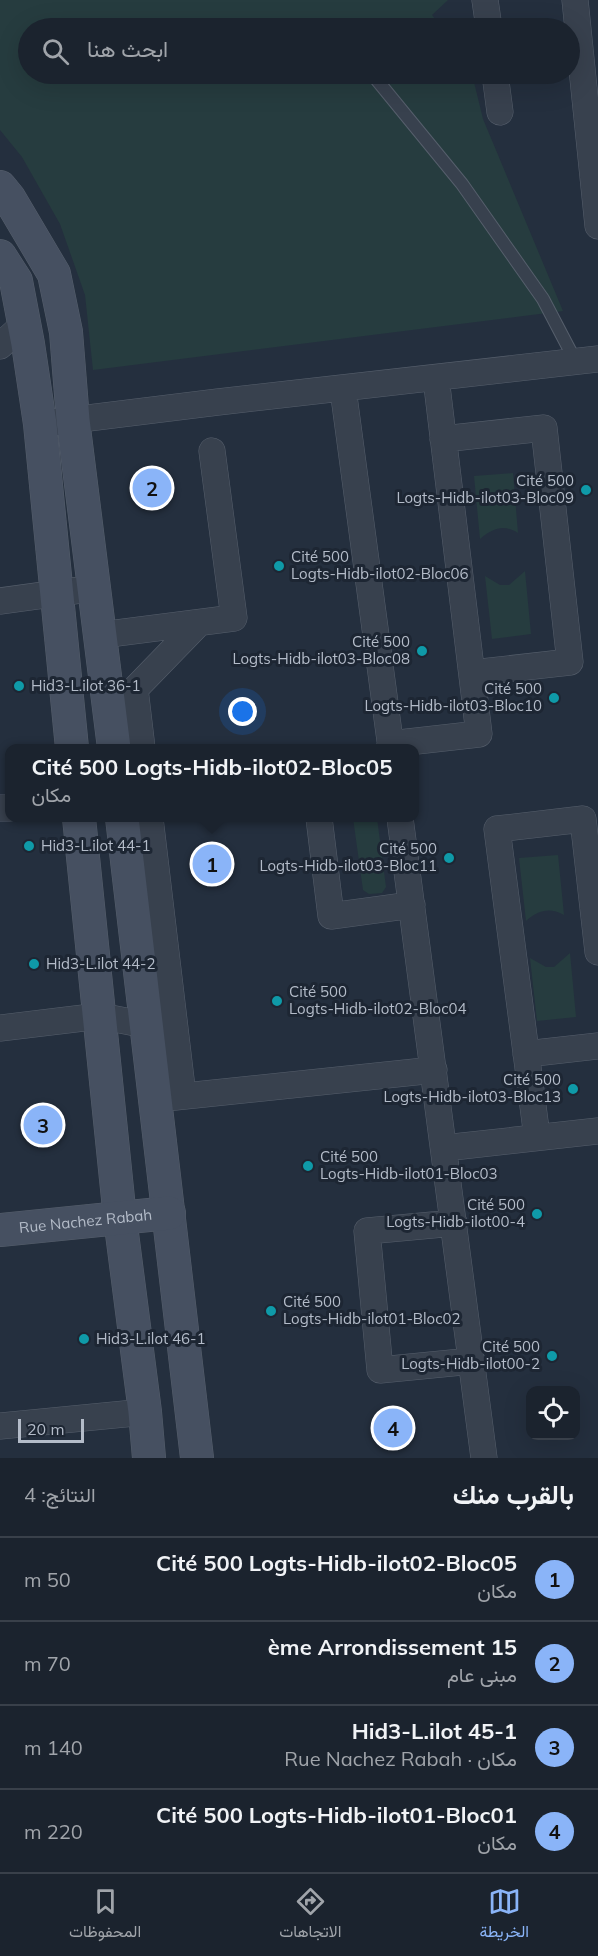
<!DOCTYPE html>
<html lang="ar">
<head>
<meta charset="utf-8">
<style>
  :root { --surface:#1b232e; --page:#242b36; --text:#f1f3f6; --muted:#a0a4aa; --line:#39404a; --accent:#8ab4f8 }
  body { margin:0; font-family:Mulish,Vazirmatn,sans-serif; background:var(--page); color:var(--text); direction:rtl }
  .controls { position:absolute; right:18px; bottom:18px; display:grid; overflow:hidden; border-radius:12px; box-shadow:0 6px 24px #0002 }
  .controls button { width:54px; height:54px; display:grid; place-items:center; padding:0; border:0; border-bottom:2px solid var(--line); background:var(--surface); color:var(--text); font:30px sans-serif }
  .scale { position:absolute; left:18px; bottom:15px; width:66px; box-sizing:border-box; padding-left:6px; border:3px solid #b4bcc9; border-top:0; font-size:16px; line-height:21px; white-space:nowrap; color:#b4bcc9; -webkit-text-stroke:4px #1d2633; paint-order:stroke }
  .you { position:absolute; left:243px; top:712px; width:21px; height:21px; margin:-15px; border:4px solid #fff; border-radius:50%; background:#1a73e8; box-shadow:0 0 0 9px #1a73e833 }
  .badge { display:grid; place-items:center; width:39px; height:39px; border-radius:50%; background:var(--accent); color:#111; font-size:20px; font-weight:700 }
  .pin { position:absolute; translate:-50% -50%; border:3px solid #fff; box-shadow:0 2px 6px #0006 }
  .popup { position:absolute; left:5px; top:744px; width:414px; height:78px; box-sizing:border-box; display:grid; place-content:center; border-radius:12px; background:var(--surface); filter:drop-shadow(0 2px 4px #0005); font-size:20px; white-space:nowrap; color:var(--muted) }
  .popup b { font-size:22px; color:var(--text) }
  .popup::after { content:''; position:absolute; left:50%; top:100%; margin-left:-12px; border:12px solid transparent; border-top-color:var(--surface) }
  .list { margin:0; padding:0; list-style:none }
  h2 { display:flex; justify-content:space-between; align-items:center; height:78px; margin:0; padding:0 24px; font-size:26px }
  h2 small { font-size:20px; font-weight:400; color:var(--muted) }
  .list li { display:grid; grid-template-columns:39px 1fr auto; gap:18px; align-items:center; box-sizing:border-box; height:84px; padding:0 24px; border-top:2px solid var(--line) }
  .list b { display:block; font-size:22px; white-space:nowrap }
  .list p { margin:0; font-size:20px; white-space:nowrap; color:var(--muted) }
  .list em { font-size:20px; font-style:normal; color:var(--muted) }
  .icon { flex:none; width:33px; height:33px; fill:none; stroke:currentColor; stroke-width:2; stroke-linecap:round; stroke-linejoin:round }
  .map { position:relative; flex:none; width:598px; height:1458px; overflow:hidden; direction:ltr }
  .search { position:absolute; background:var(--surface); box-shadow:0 6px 24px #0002; left:18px; right:18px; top:18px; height:66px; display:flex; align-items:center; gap:15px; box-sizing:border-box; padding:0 21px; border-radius:33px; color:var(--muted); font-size:22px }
  .sheet { height:414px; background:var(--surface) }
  nav { display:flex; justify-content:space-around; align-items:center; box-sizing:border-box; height:84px; border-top:2px solid var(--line); background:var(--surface); font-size:16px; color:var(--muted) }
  nav a { display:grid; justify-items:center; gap:3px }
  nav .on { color:var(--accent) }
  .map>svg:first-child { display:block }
</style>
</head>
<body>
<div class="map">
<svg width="598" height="1458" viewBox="0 0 598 1458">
  <rect width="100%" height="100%" fill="#242f3e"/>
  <path fill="#263c3f" d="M0,0H448L432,15L442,28H28V74H472L483,119L563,311L93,370L85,295L60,224L22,157L0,130Z
    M513,473L518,533C504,524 493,528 480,539L474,476Z
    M525,571L531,634L492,639L485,576L500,585H509Z
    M353,818H377L386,887L382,893L369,894L363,890Z
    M558,855L564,915C550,907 538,910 526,921L519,858Z
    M570,953L576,1017L537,1021L530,958L546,967H554Z"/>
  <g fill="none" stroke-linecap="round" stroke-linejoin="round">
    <g stroke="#565f6c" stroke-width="14">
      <path id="lane" d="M372,74L462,184L543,299L576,362"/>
    </g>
    <g stroke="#565f6c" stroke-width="27">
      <path id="street" d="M485,0L489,28
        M575,0L598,226
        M495,74L500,112
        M0,346L24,324
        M343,389L391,748
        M56,422L218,402L598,359
        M443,439L544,428L570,662L472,673
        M0,601L95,588
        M101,635L234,618L212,451
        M390,744L479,734L436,378
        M142,748L135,689L199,623
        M0,808H10
        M150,818L183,1096
        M319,818L331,916L412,905
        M400,818L484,1458
        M0,1028L100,1016L146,1025
        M526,1054L598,1046
        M166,1098L434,1070
        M537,1137L497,829L583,819L598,952
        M444,1148L598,1131
        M454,1223L367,1231L380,1370L472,1361
        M0,1426L145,1412"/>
    </g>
    <g stroke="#565f6c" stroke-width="34">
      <g id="secondary">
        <path d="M0,187L9,198L54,274L66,332L73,420L114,748"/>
        <path d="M0,256L16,281L28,344L40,424L72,748"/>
        <path d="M79,818L120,1218L145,1412L149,1458"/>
        <path d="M122,818L197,1458"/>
        <path id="s1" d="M0,1230L169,1213"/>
      </g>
    </g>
    <use href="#lane" stroke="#38414e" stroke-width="12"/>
    <use href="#street" stroke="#38414e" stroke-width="26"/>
    <use href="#secondary" stroke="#465061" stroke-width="33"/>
  </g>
  <g fill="#0f9aa8" stroke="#1d2633" stroke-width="2">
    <circle cx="586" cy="490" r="6"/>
    <circle cx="279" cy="566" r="6"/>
    <circle cx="422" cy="651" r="6"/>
    <circle cx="19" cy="686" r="6"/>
    <circle cx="554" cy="698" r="6"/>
    <circle cx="29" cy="846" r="6"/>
    <circle cx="449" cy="858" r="6"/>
    <circle cx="34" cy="964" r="6"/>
    <circle cx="277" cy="1001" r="6"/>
    <circle cx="573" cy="1089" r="6"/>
    <circle cx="308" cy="1166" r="6"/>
    <circle cx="537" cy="1214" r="6"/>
    <circle cx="271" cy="1311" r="6"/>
    <circle cx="84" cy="1339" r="6"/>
    <circle cx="552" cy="1356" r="6"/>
  </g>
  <g text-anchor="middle" stroke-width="6" stroke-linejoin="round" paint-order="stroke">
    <g font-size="15" fill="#b4bcc9" stroke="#1d2633" text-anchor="start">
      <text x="574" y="486" text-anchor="end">Cité 500<tspan x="574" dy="17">Logts-Hidb-ilot03-Bloc09</tspan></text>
      <text x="291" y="562">Cité 500<tspan x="291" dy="17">Logts-Hidb-ilot02-Bloc06</tspan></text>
      <text x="410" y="647" text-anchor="end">Cité 500<tspan x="410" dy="17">Logts-Hidb-ilot03-Bloc08</tspan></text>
      <text x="31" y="691">Hid3-L.ilot 36-1</text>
      <text x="542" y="694" text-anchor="end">Cité 500<tspan x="542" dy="17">Logts-Hidb-ilot03-Bloc10</tspan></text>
      <text x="41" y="851">Hid3-L.ilot 44-1</text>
      <text x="437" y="854" text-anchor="end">Cité 500<tspan x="437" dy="17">Logts-Hidb-ilot03-Bloc11</tspan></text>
      <text x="46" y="969">Hid3-L.ilot 44-2</text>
      <text x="289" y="997">Cité 500<tspan x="289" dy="17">Logts-Hidb-ilot02-Bloc04</tspan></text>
      <text x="561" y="1085" text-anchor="end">Cité 500<tspan x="561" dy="17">Logts-Hidb-ilot03-Bloc13</tspan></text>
      <text x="320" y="1162">Cité 500<tspan x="320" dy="17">Logts-Hidb-ilot01-Bloc03</tspan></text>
      <text x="525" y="1210" text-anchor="end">Cité 500<tspan x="525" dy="17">Logts-Hidb-ilot00-4</tspan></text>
      <text x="283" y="1307">Cité 500<tspan x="283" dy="17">Logts-Hidb-ilot01-Bloc02</tspan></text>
      <text x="96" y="1344">Hid3-L.ilot 46-1</text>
      <text x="540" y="1352" text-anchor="end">Cité 500<tspan x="540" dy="17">Logts-Hidb-ilot00-2</tspan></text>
    </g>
    <g font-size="15" fill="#b4bcc9" stroke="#1d2633">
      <text dy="5" stroke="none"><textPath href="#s1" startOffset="86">Rue Nachez Rabah</textPath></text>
    </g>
  </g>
</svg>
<div class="controls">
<button><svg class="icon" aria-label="locate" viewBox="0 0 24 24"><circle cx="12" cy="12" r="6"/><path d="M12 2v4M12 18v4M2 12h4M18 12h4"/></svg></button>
</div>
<div class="scale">20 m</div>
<div class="you"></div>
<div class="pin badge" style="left:212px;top:864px">1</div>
<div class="popup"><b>Cité 500 Logts-Hidb-ilot02-Bloc05</b>مكان</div>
<div class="pin badge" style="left:152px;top:488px">2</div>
<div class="pin badge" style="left:43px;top:1125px">3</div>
<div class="pin badge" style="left:393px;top:1428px">4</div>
<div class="search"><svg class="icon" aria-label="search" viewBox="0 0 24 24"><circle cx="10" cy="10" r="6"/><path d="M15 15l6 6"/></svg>ابحث هنا</div>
</div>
<section class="sheet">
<h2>بالقرب منك<small>النتائج: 4</small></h2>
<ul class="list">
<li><span class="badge">1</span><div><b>Cité 500 Logts-Hidb-ilot02-Bloc05</b><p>مكان</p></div><em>50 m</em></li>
<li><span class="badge">2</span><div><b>15 ème Arrondissement</b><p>مبنى عام</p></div><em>70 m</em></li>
<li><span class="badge">3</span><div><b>Hid3-L.ilot 45-1</b><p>مكان · Rue Nachez Rabah</p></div><em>140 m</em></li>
<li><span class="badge">4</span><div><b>Cité 500 Logts-Hidb-ilot01-Bloc01</b><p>مكان</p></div><em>220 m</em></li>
</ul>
</section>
<nav>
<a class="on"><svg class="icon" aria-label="map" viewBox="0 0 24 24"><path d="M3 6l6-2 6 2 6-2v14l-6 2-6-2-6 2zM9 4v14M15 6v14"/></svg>الخريطة</a>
<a><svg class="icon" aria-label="directions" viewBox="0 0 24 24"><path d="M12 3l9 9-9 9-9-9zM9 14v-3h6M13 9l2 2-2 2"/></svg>الاتجاهات</a>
<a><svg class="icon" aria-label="saved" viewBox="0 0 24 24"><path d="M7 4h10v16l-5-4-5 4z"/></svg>المحفوظات</a>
</nav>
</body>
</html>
